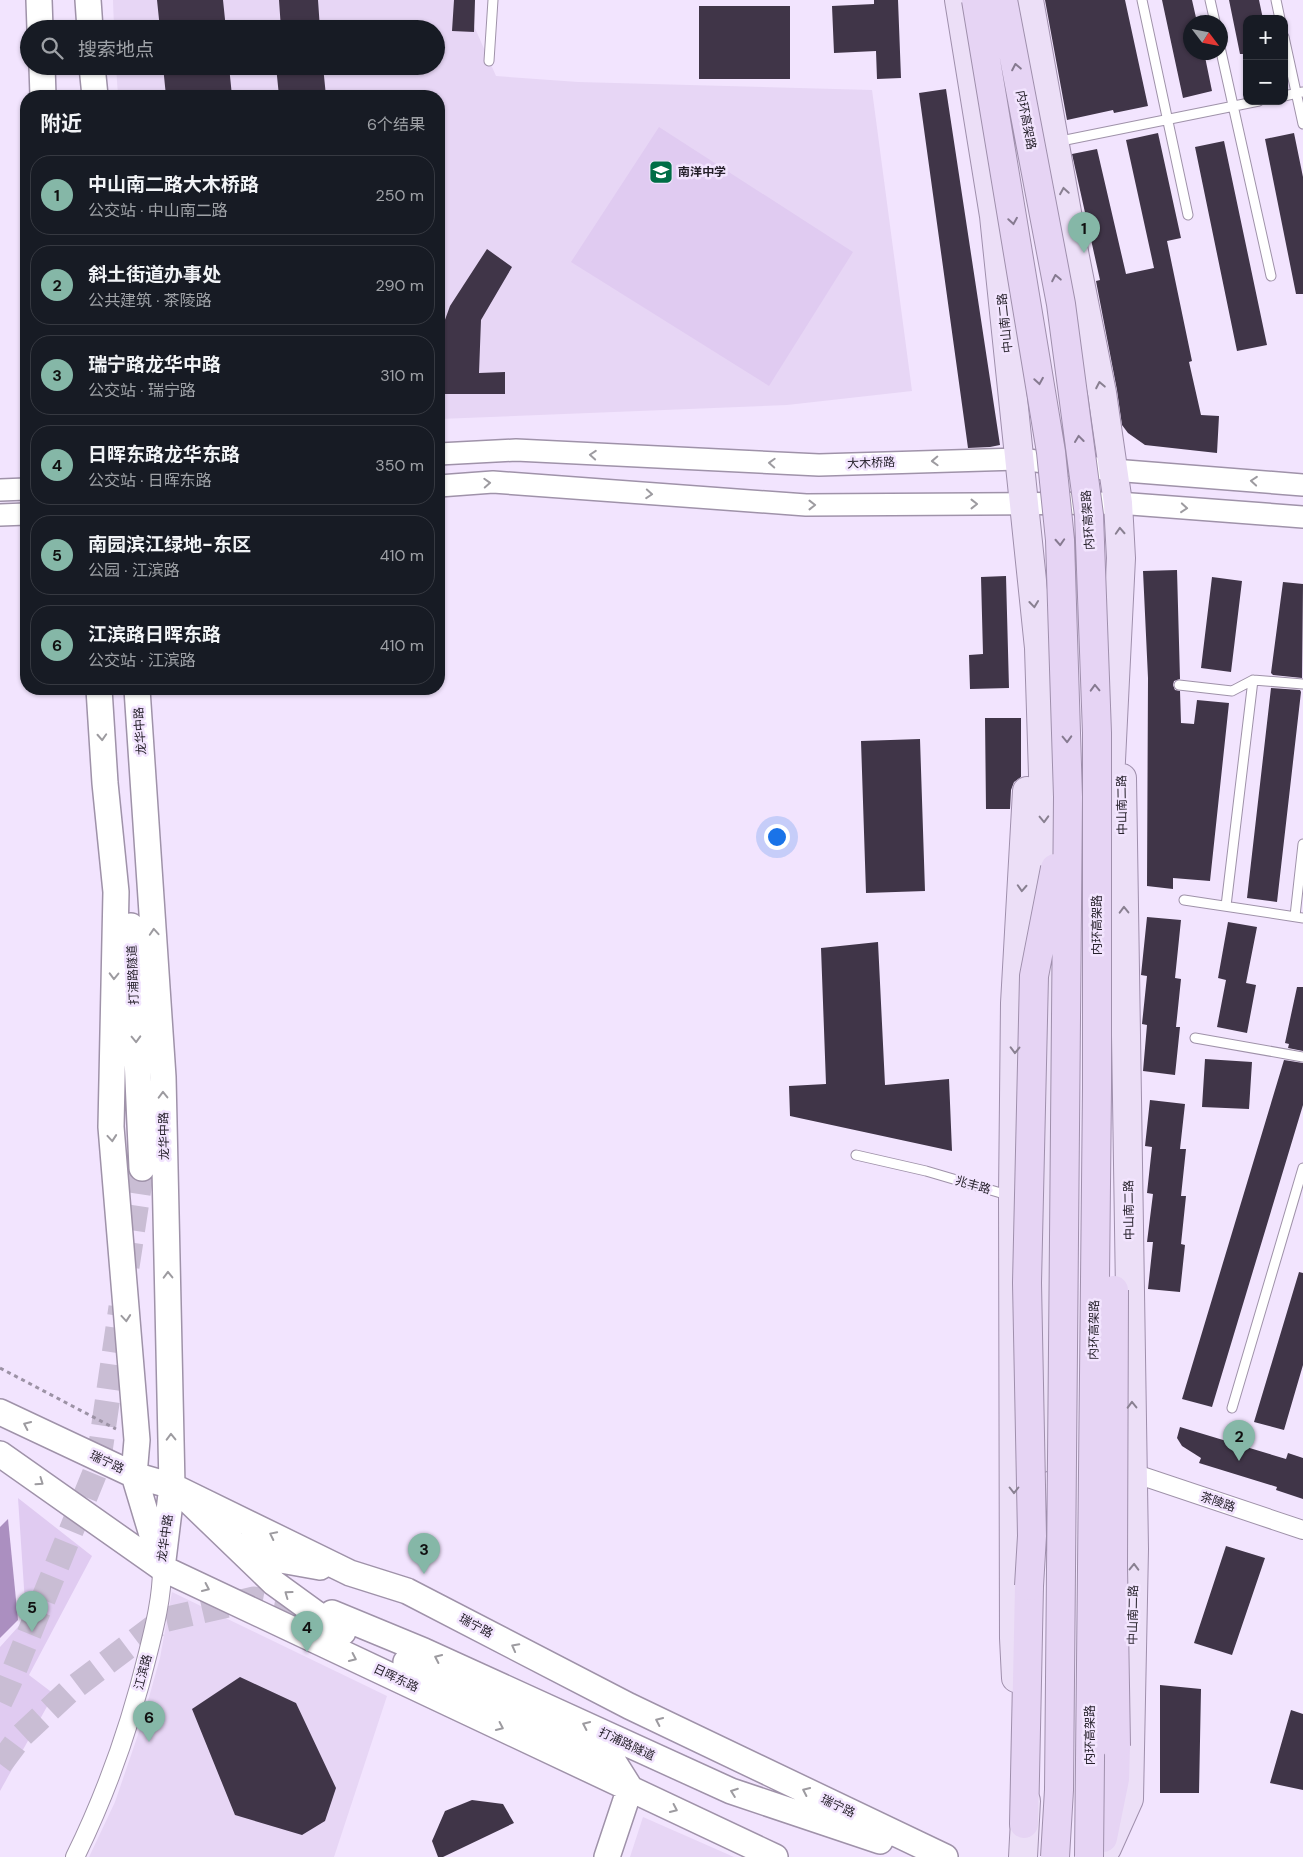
<!DOCTYPE html>
<html lang="zh">
<head>
<meta charset="utf-8">
<style>
  :root { --surface:#171b24; --page:#20242c; --text:#f1f3f6; --muted:#9ea1a6; --line:#363941; --accent:#85b7a7 }
  body { margin:0; font-family:"DM Sans","Noto Sans SC",sans-serif; background:var(--page); color:var(--text) }
  .controls { position:absolute; right:15px; top:15px; display:grid; overflow:hidden; border-radius:10px; box-shadow:0 1px 4px #0004 }
  .controls button { width:45px; height:45px; display:grid; place-items:center; padding:0; border:0; border-bottom:1px solid var(--line); background:var(--surface); color:var(--text); font:25px sans-serif }
  .compass { position:absolute; left:1183px; top:15px; width:45px; height:45px; border-radius:50%; background:var(--surface); box-shadow:0 1px 4px #0004; rotate:122deg }
  .you { position:absolute; left:776px; top:836px; width:18px; height:18px; margin:-12px; border:4px solid #fff; border-radius:50%; background:#1a73e8; box-shadow:0 0 0 8px #1a73e833 }
  .badge { display:grid; place-items:center; width:32px; height:32px; border-radius:50%; background:var(--accent); color:#111; font-size:16px; font-weight:700 }
  .pin { position:absolute; translate:-50% -41px; filter:drop-shadow(0 1px 2px #0008) }
  .pin::after { content:''; position:absolute; top:26px; width:18px; height:15px; background:inherit; clip-path:polygon(0 0,100% 0,50% 100%) }
  .list { margin:0; padding:0; list-style:none }
  h2 { display:flex; justify-content:space-between; align-items:center; height:65px; margin:0; padding:0 20px; font-size:21px }
  h2 small { font-size:16px; font-weight:400; color:var(--muted) }
  .list li { display:grid; grid-template-columns:32px 1fr auto; gap:15px; align-items:center; box-sizing:border-box; height:80px; margin:0 10px 10px; padding:0 10px; border:1px solid var(--line); border-radius:20px }
  .list b { display:block; font-size:19px; white-space:nowrap }
  .list p { margin:0; font-size:16px; white-space:nowrap; color:var(--muted) }
  .list em { font-size:16px; font-style:normal; color:var(--muted) }
  .icon { flex:none; width:28px; height:28px; fill:none; stroke:currentColor; stroke-width:2; stroke-linecap:round; stroke-linejoin:round }
  .map { position:relative; flex:none; width:1303px; height:1857px; overflow:hidden }
  .search { position:absolute; background:var(--surface); box-shadow:0 1px 4px #0004; left:20px; top:20px; width:425px; height:55px; display:flex; align-items:center; gap:12px; box-sizing:border-box; padding:0 18px; border-radius:28px; color:var(--muted); font-size:19px }
  .panel { position:absolute; background:var(--surface); box-shadow:0 1px 4px #0004; left:20px; top:90px; width:425px; height:605px; border-radius:20px }
  .map>svg:first-child { display:block }
</style>
</head>
<body>
<div class="map">
<svg width="1303" height="1857" viewBox="0 0 1303 1857">
  <rect width="100%" height="100%" fill="#f2e4fe"/>
  <path fill="#e7d6f5" d="M113,0H475L474,26L496,76L578,82L872,90L912,391L787,405L439,419V96H118L116,66H436V29H114Z
    M172,1592L387,1696L334,1857H89L115,1802L141,1726L160,1658Z
    M643,1817L734,1857H630Z"/>
  <path fill="#e0cbf1" d="M659,127L853,252L769,386L571,262Z
    M18,1498L92,1556L29,1675L54,1694L0,1791V1647L26,1618Z"/>
  <path fill="#ab8fc0" d="M8,1519L18,1620L0,1638V1527Z"/>
  <path fill="#403548" d="M157,0H223L226,29H160Z
    M279,0H318L320,29H281Z
    M454,0H475L474,32L452,31Z
    M874,0H898L901,78L877,79L876,51L834,53L832,6L874,4Z
    M1045,0H1125L1148,106L1114,113L1113,110L1067,120Z
    M1162,0H1192L1197,22H1190V52H1204L1212,91L1183,98Z
    M1229,0H1259L1263,19H1247V54H1240Z
    M699,6H790V79H699Z
    M163,66H229L232,96H166Z
    M276,66H323L326,96H279Z
    M946,89L1000,445L990,447L968,448L919,93Z
    M1158,133L1181,238L1167,241L1192,361L1189,362L1201,415L1219,416L1217,453L1145,445L1128,433L1122,425L1117,390L1096,281L1100,280L1072,154L1097,149L1126,274L1154,268L1126,140Z
    M1294,133L1303,177V294H1296L1265,139Z
    M1224,141L1267,345L1237,351L1195,147Z
    M487,249L512,267L481,320L479,373L505,372V394H445L442,328L450,306Z
    M1177,570L1180,679L1174,681L1173,685L1175,690L1180,691L1181,723L1194,724L1197,700L1229,703L1210,881L1173,878V889L1147,886L1148,678L1143,571Z
    M1006,576L1009,688L970,689L969,655L983,654L981,577Z
    M1212,577L1242,581L1231,672L1201,668Z
    M1283,582L1303,584L1302,678L1273,675L1271,673Z
    M1271,688L1300,690L1301,692L1277,902L1247,898Z
    M985,718H1021V777L1014,782L1011,790L1010,809H986Z
    M920,739L925,891L866,893L861,741Z
    M1147,917L1181,920L1175,978L1181,979L1176,1027H1180L1175,1075L1143,1071L1147,1025L1142,1024L1147,976L1141,975Z
    M1228,922L1257,927L1246,983L1256,985L1247,1033L1217,1027L1226,980L1218,978Z
    M878,942L885,1085L949,1079L952,1151L790,1116L789,1086L826,1084L821,948Z
    M1297,987H1303V1051L1288,1048L1289,1044L1285,1043Z
    M1205,1059L1252,1062L1249,1109L1202,1107Z
    M1284,1060L1303,1063V1105L1212,1407L1182,1399Z
    M1150,1100L1185,1104L1180,1149H1186L1181,1196H1186L1181,1244L1185,1245L1180,1292L1148,1289L1153,1242H1147L1153,1194L1147,1193L1152,1147L1145,1146Z
    M1299,1272L1303,1273V1365L1284,1430L1254,1422Z
    M1180,1427L1286,1459L1288,1453L1303,1458V1499L1276,1490L1277,1487L1199,1463L1201,1458L1182,1446L1177,1438Z
    M1226,1546L1265,1558L1232,1655L1194,1643Z
    M240,1677L296,1703L336,1788L325,1821L302,1835L235,1815L192,1709Z
    M1160,1685L1201,1689L1199,1793H1160Z
    M1291,1710L1303,1714V1790L1270,1783Z
    M472,1800L503,1804L514,1823L443,1857H438L432,1841L445,1811Z"/>
  <g fill="none" stroke-linecap="round" stroke-linejoin="round">
    <path stroke="#c9bdd4" stroke-width="25" stroke-dasharray="25 12" stroke-linecap="butt" d="M127,1267L142,1168
      M0,1702L9,1683L98,1465L121,1307
      M0,1764L21,1736L68,1692L163,1620L254,1599L315,1610"/>
    <g stroke="#9f92a9" stroke-width="11">
      <path id="service" d="M1142,0L1188,215
        M1210,0L1215,22
        M1276,0L1280,19
        M1284,37L1303,124
        M1220,47L1271,276
        M489,61L493,0
        M1284,96L1303,92
        M1056,142L1259,101
        M1179,685L1232,691L1253,680L1303,684
        M1184,900L1303,918
        M1226,906L1253,680
        M1295,916L1303,844
        M1195,1038L1303,1057
        M856,1155L926,1171L1011,1196
        M1232,1408L1303,1168"/>
    </g>
    <g stroke="#9f92a9" stroke-width="20">
      <path id="minor" d="M1133,1473L1303,1530
        M75,1857C107,1792 131,1723 148,1653C155,1625 162,1597 162,1568"/>
    </g>
    <g stroke="#9f92a9" stroke-width="24">
      <path id="tertiary" d="M439,454L516,450L819,465L1019,459L1113,470L1303,485
        M439,486L493,482L806,505L1118,503L1303,517
        M0,490L26,489
        M0,515L26,514"/>
    </g>
    <g stroke="#9f92a9" stroke-width="28">
      <path id="secondary" d="M39,0L40,29
        M88,0L90,29
        M42,66L43,96
        M92,66L95,96
        M99,689L105,783L116,892L111,1127L137,1440L134,1475L162,1568
        M137,689L163,1077L172,1486L163,1560
        M131,926L142,1168
        M0,1412L134,1475L172,1486L350,1573L407,1591L629,1706L945,1857
        M0,1454L162,1568L775,1857
        M191,1503L274,1583L336,1628L343,1632
        M244,1546L264,1557L320,1567
        M332,1613L424,1651L731,1791L880,1841
        M406,1662L613,1761L630,1788
        M607,1857L630,1788"/>
    </g>
    <g stroke="#9f8fac" stroke-width="30">
      <path id="primary" d="M959,0L994,216L1039,648L1050,997L1047,1354L1042,1458
        M1029,0L1075,257L1102,393L1118,503L1121,558L1109,801
        M1016,1678L1014,1638L1013,1196L1015,1003L1027,791
        M1103,1814L1104,1857
        M1107,1848L1129,1799L1134,1549L1122,778
        M1023,1857L1026,1801"/>
    </g>
    <g stroke="#9f8fac" stroke-width="30">
      <path id="trunk" d="M1024,1824L1029,1586
        M1103,1838L1115,1779L1116,1746"/>
    </g>
    <path stroke="#9c92a5" stroke-width="3" stroke-dasharray="4 4" stroke-linecap="butt" d="M0,1368L116,1429"/>
    <use href="#service" stroke="#fff" stroke-width="9"/>
    <use href="#minor" stroke="#fff" stroke-width="18"/>
    <use href="#tertiary" stroke="#fff" stroke-width="21"/>
    <use href="#secondary" stroke="#fff" stroke-width="25"/>
    <use href="#primary" stroke="#ecdff7" stroke-width="28"/>
    <use href="#trunk" stroke="#e6d4f4" stroke-width="28"/>
    <g stroke="#9f8fac" stroke-width="30" stroke-linecap="butt">
      <path id="trunk-bridge" d="M976,0L1051,452L1060,540L1068,797L1059,1790L1055,1857
        M1003,0L1061,304L1089,515L1097,733V1088L1089,1857
        M1114,1290L1113,1566L1116,1746
        M1029,1586L1032,1536L1027,1283L1034,976L1055,868"/>
    </g>
    <use href="#trunk-bridge" stroke="#e6d4f4" stroke-width="28"/>
  </g>
  <defs><path id="oneway-chevron" d="M-2-3.5L2.5 0L-2 3.5" fill="none" stroke-width="1.6" stroke-linecap="round" stroke-linejoin="round" transform="scale(1.25)"/></defs>
  <g stroke="#867a90">
    <use href="#oneway-chevron" transform="translate(1016 67) rotate(-101)"/>
    <use href="#oneway-chevron" transform="translate(1013 221) rotate(81)"/>
    <use href="#oneway-chevron" transform="translate(1056 278) rotate(-101)"/>
    <use href="#oneway-chevron" transform="translate(1039 381) rotate(81)"/>
    <use href="#oneway-chevron" transform="translate(1079 439) rotate(-97)"/>
    <use href="#oneway-chevron" transform="translate(1060 542) rotate(87)"/>
    <use href="#oneway-chevron" transform="translate(1095 688) rotate(-92)"/>
    <use href="#oneway-chevron" transform="translate(1067 739) rotate(88)"/>
  </g>
  <g stroke="#898091">
    <use href="#oneway-chevron" transform="translate(1064 191) rotate(-99)"/>
    <use href="#oneway-chevron" transform="translate(1100 385) rotate(-101)"/>
    <use href="#oneway-chevron" transform="translate(1120 531) rotate(-93)"/>
    <use href="#oneway-chevron" transform="translate(1034 604) rotate(84)"/>
    <use href="#oneway-chevron" transform="translate(1044 819) rotate(88)"/>
    <use href="#oneway-chevron" transform="translate(1022 888) rotate(93)"/>
    <use href="#oneway-chevron" transform="translate(1124 910) rotate(-91)"/>
    <use href="#oneway-chevron" transform="translate(1015 1050) rotate(91)"/>
    <use href="#oneway-chevron" transform="translate(1132 1405) rotate(-91)"/>
    <use href="#oneway-chevron" transform="translate(1014 1490) rotate(90)"/>
    <use href="#oneway-chevron" transform="translate(1134 1567) rotate(-89)"/>
  </g>
  <g stroke="#9d9ba0">
    <use href="#oneway-chevron" transform="translate(593 455) rotate(-176)"/>
    <use href="#oneway-chevron" transform="translate(935 461) rotate(178)"/>
    <use href="#oneway-chevron" transform="translate(772 463) rotate(-177)"/>
    <use href="#oneway-chevron" transform="translate(1254 481) rotate(-175)"/>
    <use href="#oneway-chevron" transform="translate(487 483) rotate(-3)"/>
    <use href="#oneway-chevron" transform="translate(649 494) rotate(4)"/>
    <use href="#oneway-chevron" transform="translate(974 504)"/>
    <use href="#oneway-chevron" transform="translate(812 505)"/>
    <use href="#oneway-chevron" transform="translate(1184 508) rotate(5)"/>
    <use href="#oneway-chevron" transform="translate(102 737) rotate(87)"/>
    <use href="#oneway-chevron" transform="translate(154 932) rotate(-94)"/>
    <use href="#oneway-chevron" transform="translate(114 976) rotate(91)"/>
    <use href="#oneway-chevron" transform="translate(136 1039) rotate(88)"/>
    <use href="#oneway-chevron" transform="translate(163 1095) rotate(-91)"/>
    <use href="#oneway-chevron" transform="translate(112 1138) rotate(85)"/>
    <use href="#oneway-chevron" transform="translate(168 1275) rotate(-91)"/>
    <use href="#oneway-chevron" transform="translate(126 1318) rotate(85)"/>
    <use href="#oneway-chevron" transform="translate(27 1425) rotate(-155)"/>
    <use href="#oneway-chevron" transform="translate(171 1437) rotate(-91)"/>
    <use href="#oneway-chevron" transform="translate(40 1482) rotate(35)"/>
    <use href="#oneway-chevron" transform="translate(273 1535) rotate(-154)"/>
    <use href="#oneway-chevron" transform="translate(206 1588) rotate(25)"/>
    <use href="#oneway-chevron" transform="translate(288 1594) rotate(-144)"/>
    <use href="#oneway-chevron" transform="translate(515 1647) rotate(-152)"/>
    <use href="#oneway-chevron" transform="translate(353 1658) rotate(25)"/>
    <use href="#oneway-chevron" transform="translate(438 1658) rotate(-155)"/>
    <use href="#oneway-chevron" transform="translate(659 1721) rotate(-155)"/>
    <use href="#oneway-chevron" transform="translate(586 1725) rotate(-155)"/>
    <use href="#oneway-chevron" transform="translate(500 1727) rotate(25)"/>
    <use href="#oneway-chevron" transform="translate(806 1791) rotate(-155)"/>
    <use href="#oneway-chevron" transform="translate(734 1792) rotate(-160)"/>
    <use href="#oneway-chevron" transform="translate(674 1809) rotate(25)"/>
  </g>
  <defs>
    <g id="school-square" transform="scale(1.25)"><rect x="-9" y="-9" width="18" height="18" rx="4" fill="#006e46" stroke="#f2e4fe"/><path d="M0-5L7-2L0 1L-7-2ZM-4 1L0 2.5L4 1V4Q0 6-4 4Z" fill="#fff"/></g>
  </defs>
  <g fill-rule="evenodd">
    <use href="#school-square" x="661" y="172"/>
  </g>
  <g text-anchor="middle" stroke-width="5" stroke-linejoin="round" paint-order="stroke">
    <g font-size="12" fill="#26212b" stroke="#f2e4fe">
      <text transform="translate(1026 120) rotate(79)" y="4">内环高架路</text>
      <text transform="translate(1005 323) rotate(-96)" y="4">中山南二路</text>
      <text transform="translate(871 463) rotate(-2)" y="4">大木桥路</text>
      <text transform="translate(1088 520) rotate(-94)" y="4">内环高架路</text>
      <text transform="translate(140 731) rotate(-94)" y="4">龙华中路</text>
      <text transform="translate(1122 805) rotate(-91)" y="4">中山南二路</text>
      <text transform="translate(1097 925) rotate(-90)" y="4">内环高架路</text>
      <text transform="translate(133 975) rotate(-92)" y="4">打浦路隧道</text>
      <text transform="translate(164 1136) rotate(-91)" y="4">龙华中路</text>
      <text transform="translate(973 1185) rotate(16)" y="4">兆丰路</text>
      <text transform="translate(1129 1210) rotate(-91)" y="4">中山南二路</text>
      <text transform="translate(1094 1330) rotate(-89)" y="4">内环高架路</text>
      <text transform="translate(107 1462) rotate(25)" y="4">瑞宁路</text>
      <text transform="translate(1218 1502) rotate(19)" y="4">茶陵路</text>
      <text transform="translate(165 1538) rotate(-82)" y="4">龙华中路</text>
      <text transform="translate(1133 1615) rotate(-89)" y="4">中山南二路</text>
      <text transform="translate(476 1626) rotate(28)" y="4">瑞宁路</text>
      <text transform="translate(143 1672) rotate(-75)" y="4">江滨路</text>
      <text transform="translate(396 1678) rotate(25)" y="4">日晖东路</text>
      <text transform="translate(1090 1735) rotate(-90)" y="4">内环高架路</text>
      <text transform="translate(627 1744) rotate(25)" y="4">打浦路隧道</text>
      <text transform="translate(838 1806) rotate(25)" y="4">瑞宁路</text>
    </g>
    <g font-size="12" font-weight="bold" fill="#26212b" stroke="#f2e4fe" text-anchor="start">
      <text x="678" y="176">南洋中学</text>
    </g>
  </g>
</svg>
<div class="controls">
<button>+</button>
<button>−</button>
</div>
<svg class="compass" viewBox="-18 -18 36 36"><path d="M0-13l5 13h-10z" fill="#e53935"/><path d="M0 13l5-13h-10z" fill="#9ea1a6"/></svg>
<div class="you"></div>
<div class="pin badge" style="left:1084px;top:253px">1</div>
<div class="pin badge" style="left:1239px;top:1461px">2</div>
<div class="pin badge" style="left:424px;top:1574px">3</div>
<div class="pin badge" style="left:307px;top:1652px">4</div>
<div class="pin badge" style="left:32px;top:1632px">5</div>
<div class="pin badge" style="left:149px;top:1742px">6</div>
<div class="search"><svg class="icon" aria-label="search" viewBox="0 0 24 24"><circle cx="10" cy="10" r="6"/><path d="M15 15l6 6"/></svg>搜索地点</div>
<section class="panel">
<h2>附近<small>6个结果</small></h2>
<ul class="list">
<li><span class="badge">1</span><div><b>中山南二路大木桥路</b><p>公交站 · 中山南二路</p></div><em>250 m</em></li>
<li><span class="badge">2</span><div><b>斜土街道办事处</b><p>公共建筑 · 茶陵路</p></div><em>290 m</em></li>
<li><span class="badge">3</span><div><b>瑞宁路龙华中路</b><p>公交站 · 瑞宁路</p></div><em>310 m</em></li>
<li><span class="badge">4</span><div><b>日晖东路龙华东路</b><p>公交站 · 日晖东路</p></div><em>350 m</em></li>
<li><span class="badge">5</span><div><b>南园滨江绿地-东区</b><p>公园 · 江滨路</p></div><em>410 m</em></li>
<li><span class="badge">6</span><div><b>江滨路日晖东路</b><p>公交站 · 江滨路</p></div><em>410 m</em></li>
</ul>
</section>
</div>
</body>
</html>
